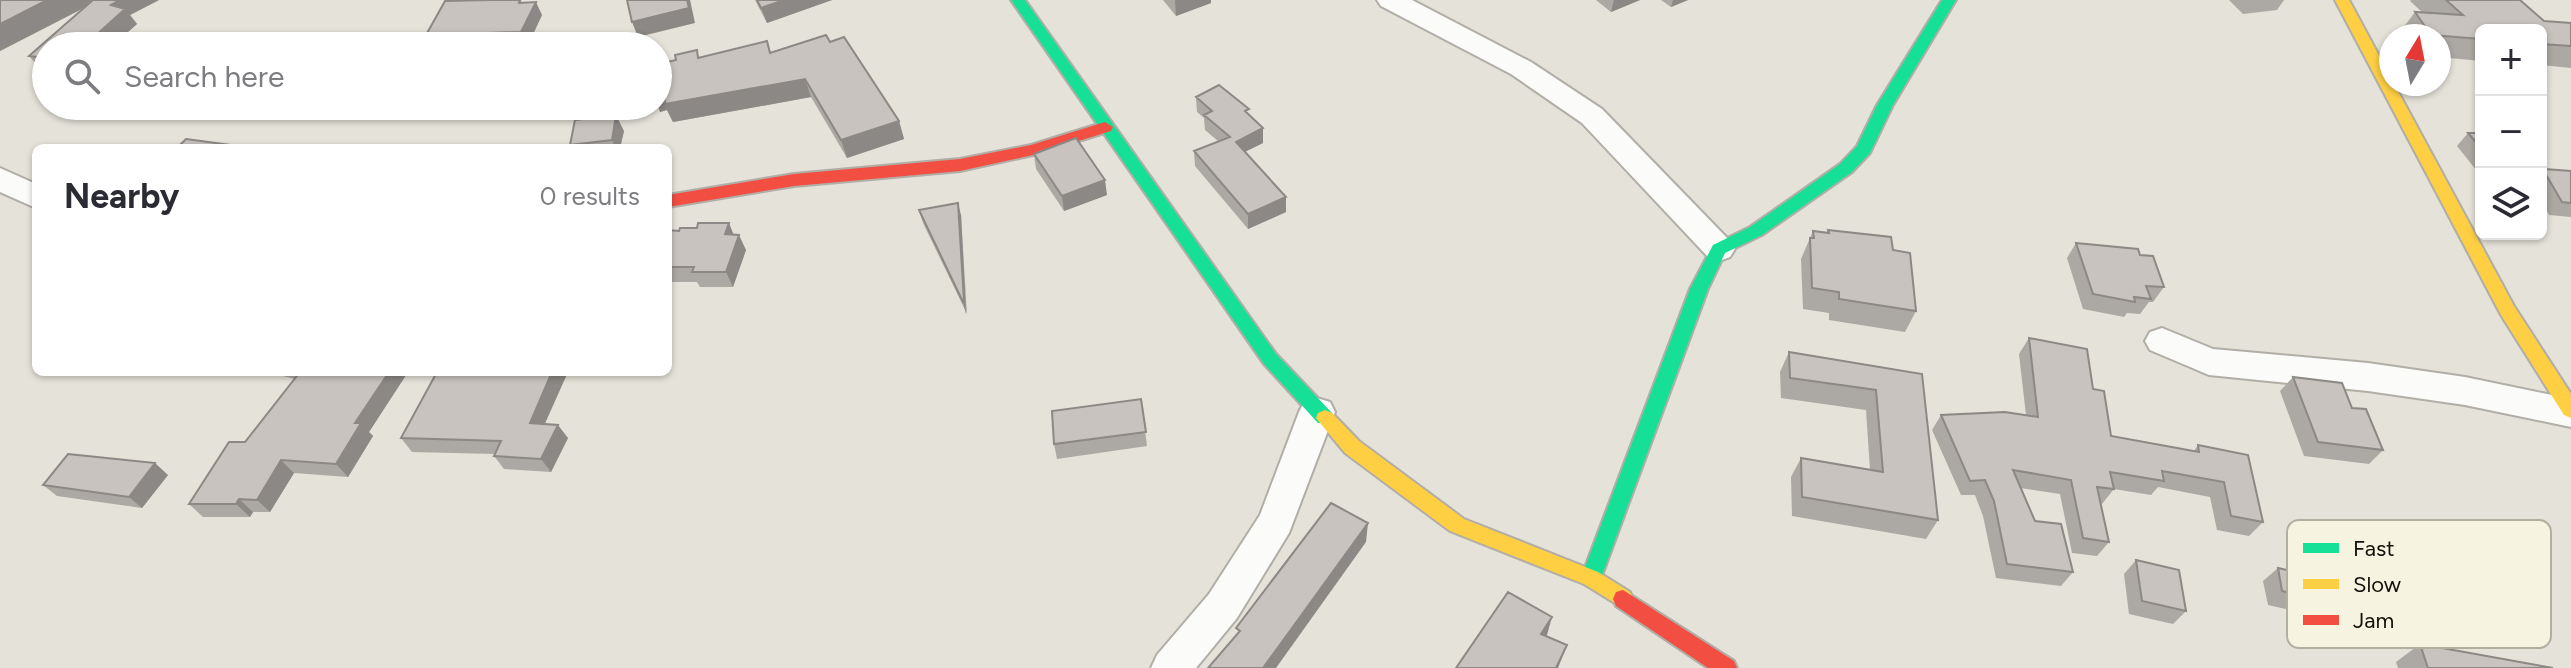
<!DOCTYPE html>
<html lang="en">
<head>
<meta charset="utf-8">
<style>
  :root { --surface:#fff; --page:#f2f2f3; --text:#2b2b33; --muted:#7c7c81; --line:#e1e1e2 }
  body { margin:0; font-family:Figtree,sans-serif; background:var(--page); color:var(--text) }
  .controls { position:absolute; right:24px; top:24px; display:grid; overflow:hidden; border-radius:12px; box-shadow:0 2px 6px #0004 }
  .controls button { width:72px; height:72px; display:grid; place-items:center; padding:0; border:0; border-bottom:2px solid var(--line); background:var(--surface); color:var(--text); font:40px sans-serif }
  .compass { position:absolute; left:2379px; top:24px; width:72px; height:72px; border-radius:50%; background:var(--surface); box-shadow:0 2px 6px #0004; rotate:10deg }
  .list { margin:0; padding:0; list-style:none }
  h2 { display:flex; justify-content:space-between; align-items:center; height:104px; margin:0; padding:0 32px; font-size:34px }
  h2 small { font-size:26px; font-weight:400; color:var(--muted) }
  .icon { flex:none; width:44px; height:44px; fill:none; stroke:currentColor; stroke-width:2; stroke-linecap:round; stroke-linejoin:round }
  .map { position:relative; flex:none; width:2571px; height:668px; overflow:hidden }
  .search { position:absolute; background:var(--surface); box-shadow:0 2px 6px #0004; left:32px; top:32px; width:640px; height:88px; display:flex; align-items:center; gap:20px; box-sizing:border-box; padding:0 28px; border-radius:44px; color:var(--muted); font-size:30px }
  .panel { position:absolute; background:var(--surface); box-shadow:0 2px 6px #0004; left:32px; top:144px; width:640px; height:232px; border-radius:12px }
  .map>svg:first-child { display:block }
</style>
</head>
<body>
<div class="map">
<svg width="2571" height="668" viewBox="0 0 2571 668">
  <rect width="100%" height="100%" fill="#e5e2d9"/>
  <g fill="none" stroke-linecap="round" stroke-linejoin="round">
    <g stroke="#b0aea6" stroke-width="4">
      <path id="street" d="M1377,0H1412L1531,62L1602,109L1730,241L1735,249L1730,257L1719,261L1708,257L1582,123L1511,74L1381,6Z
        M0,168L36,184V208L0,192Z
        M2162,328L2213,349L2368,363L2465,377L2571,399V427L2465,405L2368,391L2209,375L2150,350L2145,341L2150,332Z
        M1317,398L1330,402L1335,412L1289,533L1237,618L1196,668H1151L1157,655L1209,594L1260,515L1299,412L1304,402Z"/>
    </g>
    <g stroke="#b0aea6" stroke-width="4">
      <path id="fast" d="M1011,0H1025L1276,354L1332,413L1334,418L1332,423H1318L1264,364Z
        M1942,0H1956L1893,105L1870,153L1852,172L1762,235L1725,253L1708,289L1601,578L1598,584L1591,587L1584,584L1581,578L1690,289L1713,245L1750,227L1840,164L1857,146L1877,105Z"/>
    </g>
    <g stroke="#b0aea6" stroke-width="4">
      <path id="slow" d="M2335,0H2349L2391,78V84H2394L2514,306L2571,394V418L2564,415L2501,315Z
        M1325,410L1332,413L1359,441L1464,519L1598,572L1630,592L1633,599L1630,606L1623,608L1584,584L1450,531L1345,453L1316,418L1318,413Z"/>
    </g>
    <g stroke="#b0aea6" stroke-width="4">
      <path id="jam" d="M1105,122L1113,127L1111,131L1033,155L960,171L794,186L668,207V195L794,174L960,159L1031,145Z
        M1623,590L1734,661L1737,668H1708L1616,606L1613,599L1616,592Z"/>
    </g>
    <use href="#street" fill="#fbfbf9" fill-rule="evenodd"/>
    <use href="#fast" fill="#16e098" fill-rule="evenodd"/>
    <use href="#slow" fill="#ffcf43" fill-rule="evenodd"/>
    <use href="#jam" fill="#f24e42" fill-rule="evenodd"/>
  </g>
  <path fill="#aca8a3" d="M0,0H159L130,15L137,24L112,46H46V71L41,70L29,56L84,8L0,51Z
    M490,0H521L522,3L542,15L528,45L433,46L426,35Z
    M755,0H832L767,23Z
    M1163,0H1211V3L1176,16Z
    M1596,0H1640L1611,12Z
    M1661,0H1688L1671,7Z
    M2229,0H2284L2277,10L2243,14Z
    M2411,0H2520L2544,21L2571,23V68L2541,65V30H2481V61L2439,57V36H2403L2400,32L2415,12H2422L2410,1Z
    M830,42L899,121L904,139L847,158L811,97L673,122L667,110L660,112L676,60L697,50L699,57L771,52Z
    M1196,97L1249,115L1263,128V143L1245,152L1286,212L1248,229L1195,166L1194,151L1218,141L1205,130L1204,118L1197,112Z
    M256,106H326L321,111L300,109L294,115L260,111Z
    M624,131L620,148H571L570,145Z
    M2468,133H2481V176L2457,146Z
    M1034,154L1107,195L1064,211L1036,169Z
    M2541,164L2545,169L2571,171V217L2549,215L2541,201Z
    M919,210L961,215L967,314L923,223Z
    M668,230L733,235L746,250L733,287H700L697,282H668Z
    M1828,230L1893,250L1916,311L1905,332L1829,320V313L1803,309L1801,259L1813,231L1827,233Z
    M2076,243L2140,255L2164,287L2153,302H2149L2140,314L2127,313L2124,317L2083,309L2067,258Z
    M2029,338L2093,389L2111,436L2194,451L2198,445L2263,522L2249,536L2217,530L2210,497L2158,487L2151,495L2114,489L2102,504L2101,503L2109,542L2097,556L2072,553L2060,494L2020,488L2035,521L2073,572L2061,586L1996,578L1983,516L1975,495H1961L1932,430L1941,415H2026L2019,354Z
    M1789,352L1922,374L1938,520L1926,539L1792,516L1791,477L1801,458L1870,470L1866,410L1781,398L1780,372Z
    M267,372H408L369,432L373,436L348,477L294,473L270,512H253L250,517H203L189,504L245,442L295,379Z
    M2293,377L2352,408L2383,450L2369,464L2304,456L2280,391Z
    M1141,399L1147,446L1057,459L1054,444Z
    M545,424L568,438L551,472L504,469L494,456L495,454L412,452L401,438Z
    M168,475L142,508L57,496L43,485Z
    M2136,560L2186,611L2173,624L2129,614L2124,574Z
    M2278,568L2370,611L2354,624L2268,605L2263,581Z
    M2420,644L2553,668H2398L2396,662Z"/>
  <path fill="#8c8885" d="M47,0H99L0,51V24Z
    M120,0H159L130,15L137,24L112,46H84L111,5Z
    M687,0H690L695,23L638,37L632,22Z
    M784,0H832L767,23L761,8Z
    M1175,0H1211V3L1176,16Z
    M1614,0H1640L1611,12Z
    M1673,0H1688L1671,7Z
    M536,2L542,15L528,45L521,32Z
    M805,79L811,97L673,122L667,110L660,112L658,106V93L664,92Z
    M288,106H298L300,109L294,115Z
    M317,106H326L321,111Z
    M616,115L624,131L620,148H616L612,140Z
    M899,121L904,139L847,158L841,140Z
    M1263,128V143L1236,156V142Z
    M1105,180L1107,195L1064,211L1062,196Z
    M1286,197V212L1248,229V214Z
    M958,203L961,215L966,314L963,302Z
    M729,223L735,238L725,234Z
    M739,235L746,250L733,287L726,272Z
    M389,372H408L369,432L373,436L348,477L336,464L355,423Z
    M552,372H568L539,437L530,423Z
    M558,425L568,438L551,472L541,459Z
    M281,460L294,473L270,512L257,500Z
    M155,463L168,475L142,508L129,497Z
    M239,499L253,512L250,517L236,504Z
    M1368,523L1366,542L1276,668H1263Z
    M1552,617L1547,635L1536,651L1541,634Z
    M1567,645L1558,668H1556Z"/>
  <path fill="#c8c3be" stroke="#8c8885" stroke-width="2" d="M0,0H47L0,24Z
    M93,0H120L111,5L125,9L84,46H46V58L29,56Z
    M490,0H520L519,3L536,2L521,32L426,35L445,1Z
    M627,0H687L689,8L632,22Z
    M757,0H784L761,8Z
    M2446,0H2520L2544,21L2571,23V46L2541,44V30H2481V39L2431,35L2415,12L2463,15Z
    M826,35L830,42L844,37L899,121L841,140L805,79L665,104L664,92L658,93V64L676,60L675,55L697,50L698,58L767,41L770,53Z
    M1219,85L1249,109L1245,111L1263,128L1236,142L1286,197L1248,214L1194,151L1230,137L1204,115L1212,111L1196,97Z
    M616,115L612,140L570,145L575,120Z
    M2468,133H2481V148Z
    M1076,138L1105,180L1062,196L1034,154Z
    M186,139L253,148H177Z
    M2541,164L2545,169L2571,171V203L2562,202L2545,173H2541Z
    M958,203L964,301L963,302L919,210Z
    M698,223H729L725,234L739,235L726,272H692L694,267H668V230L679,231L680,228H697Z
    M1828,230L1891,237L1893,250L1910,253L1916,311L1839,299V292L1812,288L1810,238H1814L1813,231L1829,233Z
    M2076,243L2138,249L2140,255L2153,256L2164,287L2146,286L2151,299L2134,297L2135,302L2093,294Z
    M2029,338L2087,349L2093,389L2104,391L2111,436L2199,452L2198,445L2248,455L2263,522L2231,516L2224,482L2162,471L2164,481L2110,472L2114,489L2097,487L2109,542L2083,538L2071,480L2013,470L2035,521L2061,524L2073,572L2007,564L1994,501L1985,480L1970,481L1941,415L2005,412L2038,417Z
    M1789,352L1922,374L1938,520L1802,497L1801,458L1883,472L1876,390L1790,378Z
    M300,372H389L355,423H361L336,464L281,460L257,500L239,499L236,504H189L229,442H245Z
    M437,372H552L530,423L558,425L541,459L494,456L501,441L401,438Z
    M2293,377L2342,383L2352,408L2366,409L2383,450L2318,442Z
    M1141,399L1146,432L1054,444L1052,411Z
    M68,454L155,463L129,497L43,485Z
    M1331,503L1368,523L1263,668H1208L1240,631L1236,628Z
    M2136,560L2179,570L2186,611L2142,601Z
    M2278,568L2364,587L2370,611L2282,591Z
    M1508,592L1552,617L1541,634L1567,645L1556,668H1456Z
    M2420,644L2553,668H2428Z"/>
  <rect x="2287" y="520" width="264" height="128" rx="12" fill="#f7f3e1" stroke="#b2afa0" stroke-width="2"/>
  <rect x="2303" y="543" width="36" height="10" fill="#16e098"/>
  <rect x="2303" y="579" width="36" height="10" fill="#ffcf43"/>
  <rect x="2303" y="615" width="36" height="10" fill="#f24e42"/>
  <g font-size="22" fill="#11100a">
    <text x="2353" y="556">Fast</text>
    <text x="2353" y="592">Slow</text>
    <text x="2353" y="628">Jam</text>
  </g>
</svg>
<div class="controls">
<button>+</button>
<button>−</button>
<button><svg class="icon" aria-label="layers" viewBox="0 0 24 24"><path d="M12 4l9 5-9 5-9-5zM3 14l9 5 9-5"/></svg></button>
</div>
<svg class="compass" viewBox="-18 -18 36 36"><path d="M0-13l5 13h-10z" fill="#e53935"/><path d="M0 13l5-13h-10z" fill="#7c7c81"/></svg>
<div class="search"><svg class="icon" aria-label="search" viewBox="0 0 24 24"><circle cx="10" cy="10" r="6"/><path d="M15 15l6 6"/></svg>Search here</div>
<section class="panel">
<h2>Nearby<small>0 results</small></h2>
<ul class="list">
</ul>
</section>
</div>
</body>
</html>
